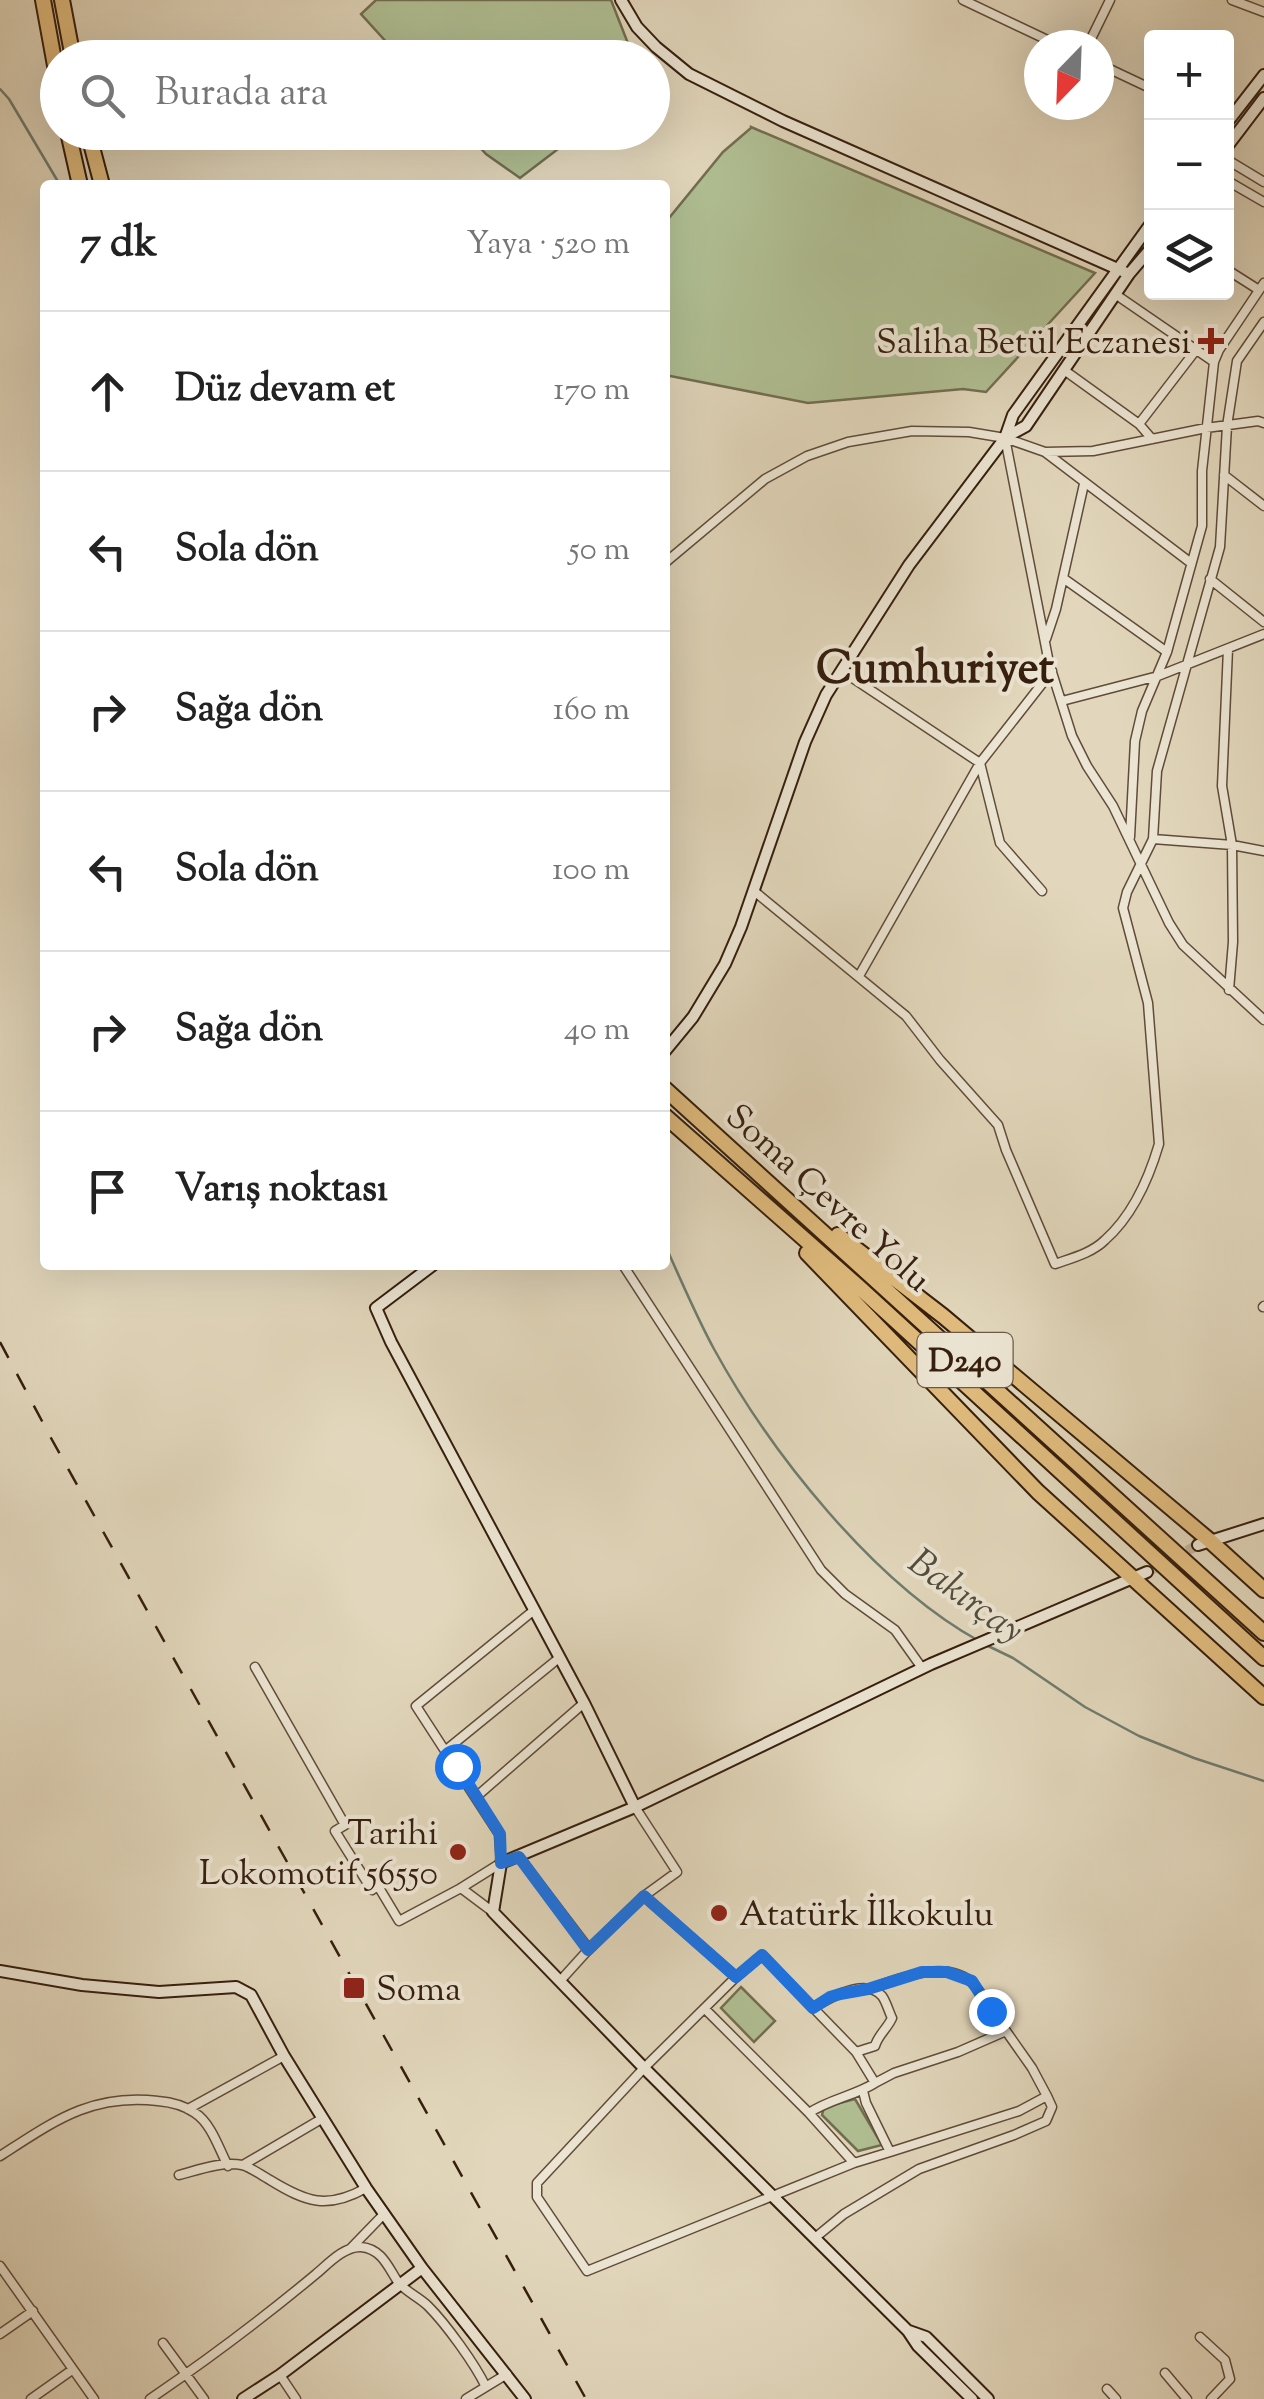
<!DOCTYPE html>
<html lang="tr">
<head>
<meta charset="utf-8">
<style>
  :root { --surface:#fff; --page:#f2f2f2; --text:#222; --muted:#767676; --line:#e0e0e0 }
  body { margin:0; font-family:"Sorts Mill Goudy",serif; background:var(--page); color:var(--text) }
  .controls { position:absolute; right:30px; top:30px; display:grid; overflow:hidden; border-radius:10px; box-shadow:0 10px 40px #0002 }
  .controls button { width:90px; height:90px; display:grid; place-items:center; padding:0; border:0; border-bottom:2px solid var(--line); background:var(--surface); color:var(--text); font:50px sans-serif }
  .compass { position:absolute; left:1024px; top:30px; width:90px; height:90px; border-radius:50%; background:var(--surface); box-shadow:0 10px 40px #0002; rotate:203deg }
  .stop { position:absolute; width:30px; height:30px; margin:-22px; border:8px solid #1a73e8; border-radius:50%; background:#fff }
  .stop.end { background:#1a73e8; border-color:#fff; box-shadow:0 2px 10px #0008 }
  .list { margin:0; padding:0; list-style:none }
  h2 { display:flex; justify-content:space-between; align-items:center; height:130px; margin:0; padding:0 40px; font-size:42px }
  h2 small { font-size:32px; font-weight:400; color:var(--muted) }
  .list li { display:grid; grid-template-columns:65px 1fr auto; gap:30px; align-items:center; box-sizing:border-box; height:160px; padding:0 40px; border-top:2px solid var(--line) }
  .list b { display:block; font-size:38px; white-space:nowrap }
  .list em { font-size:32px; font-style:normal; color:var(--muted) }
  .icon { flex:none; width:55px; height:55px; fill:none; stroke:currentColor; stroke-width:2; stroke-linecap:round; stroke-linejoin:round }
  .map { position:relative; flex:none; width:1264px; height:2399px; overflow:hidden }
  .search { position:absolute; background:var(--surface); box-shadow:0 10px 40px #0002; left:40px; top:40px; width:630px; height:110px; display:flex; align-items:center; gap:25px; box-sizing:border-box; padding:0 35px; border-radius:55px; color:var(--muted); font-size:38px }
  .panel { position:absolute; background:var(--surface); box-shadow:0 10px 40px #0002; left:40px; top:180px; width:630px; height:1090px; border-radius:10px }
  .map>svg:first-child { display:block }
</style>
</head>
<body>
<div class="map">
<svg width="1264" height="2399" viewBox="0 0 1264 2399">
  <rect width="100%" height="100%" fill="#e2d7bc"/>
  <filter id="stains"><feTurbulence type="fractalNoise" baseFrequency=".002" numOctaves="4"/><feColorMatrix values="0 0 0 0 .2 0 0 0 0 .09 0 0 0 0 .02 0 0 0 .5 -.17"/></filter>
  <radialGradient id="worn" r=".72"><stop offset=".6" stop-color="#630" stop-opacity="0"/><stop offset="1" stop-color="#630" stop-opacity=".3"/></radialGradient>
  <path fill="#b0bf93" stroke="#726e50" stroke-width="2.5" d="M376,0H611L631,51L629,58L400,57L361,14Z
    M751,128V127L1095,273L986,392L963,389L808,403L665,375V223L723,152Z
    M467,133H579L520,178L486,154Z
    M741,1987L775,2021L754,2042L721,2008Z
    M855,2099L882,2145L858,2151L822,2115L824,2107Z"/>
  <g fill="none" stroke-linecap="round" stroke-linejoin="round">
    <path stroke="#6f7c6f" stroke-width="2.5" d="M0,89L9,99L60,185
      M665,1245C681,1280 696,1316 714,1349C771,1453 874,1583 979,1641
      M986,1645L1013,1658L1085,1707L1139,1736L1194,1758L1264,1781"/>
    <path stroke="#bfb299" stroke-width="10" stroke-dasharray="10 5" stroke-linecap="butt" d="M1147,1572L1198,1545"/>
    <g stroke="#604c39" stroke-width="11">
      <path id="street" d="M963,0L1058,45
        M1232,0L1264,12
        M1088,45L1110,0
        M1099,64L1152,89
        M1226,159L1264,182
        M1226,180L1264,202
        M1226,269L1259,290
        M1115,294L1214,362
        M1064,370L1139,424L1152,439
        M1139,424L1196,350
        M1005,438L1049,663L1072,736L1087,766L1113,806L1169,923L1183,945L1264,1020
        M1045,452L1191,563
        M1224,475L1264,506
        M666,562L765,479L807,456L848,442L912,431L969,432L1005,438L1045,452L1093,451L1206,428L1258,421L1264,423
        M1063,578L1167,652
        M1210,579L1264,622
        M1046,639L1056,609L1084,484
        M1228,649L1222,786L1232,845L1233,942L1229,990
        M842,671L980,763L1000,843L1042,891
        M1062,701L1158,676L1264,634
        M1130,837L1135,741L1142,711L1167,652L1202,526V471L1214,362L1219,350L1264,283
        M1153,839L1232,845L1264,851
        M754,891L906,1016L940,1060L998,1125L1006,1150L1055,1264C1072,1258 1092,1253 1105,1240C1132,1216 1149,1178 1159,1144L1148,1003L1123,908L1127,892L1153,839L1157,771L1220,547L1227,426L1237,361L1264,322
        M859,976L980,763L1052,671
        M623,1265L821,1570L845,1594L895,1630L922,1668
        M1263,1307L1264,1306
        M255,1667L345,1825L335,1831L372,1890L378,1886L399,1921L461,1888
        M446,1750L559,1658
        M476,1797L584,1703
        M519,1857L589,1949L560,1981
        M644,1896L736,1977L644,2068L537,2183V2197L587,2271L854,2163L809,2113
        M493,1912L461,1888L501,1863L499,1834L416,1706L533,1611
        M589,1949L644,1896L677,1872L635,1807
        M869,1989C897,1979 949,1957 974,1985C986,1998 994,2017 1003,2032
        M813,2008C829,1998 865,1977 882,1996C886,2001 889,2012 892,2018C887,2029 878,2035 875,2046L856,2052
        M705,2009L809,2113C830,2099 854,2096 875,2083L856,2052L762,1955L736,1977
        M875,2083L894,2073L958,2052L1006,2031L1032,2068L1047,2096L1019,2111L890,2152
        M188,2109L284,2056
        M0,2156C53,2122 91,2093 158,2101C170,2102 185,2106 195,2113C211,2123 219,2149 228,2166
        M854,2163L890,2152L866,2103L863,2091
        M243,2165L323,2118
        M179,2175C198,2170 222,2161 242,2165C251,2167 262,2176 270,2180C306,2202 327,2210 366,2188
        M816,2237L844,2214L919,2169L1014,2135L1046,2121L1052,2107L1047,2096
        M351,2248L384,2214
        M0,2266L94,2399
        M0,2334L33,2311
        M1200,2337L1225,2360L1230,2379L1211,2399
        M163,2343L204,2399
        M1165,2373L1187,2399
        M280,2375L296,2399
        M1107,2389L1116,2399
        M31,2399L72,2370
        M150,2399C207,2360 262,2319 316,2274C327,2265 344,2246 361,2247C382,2249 388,2267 398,2282C406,2292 419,2297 428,2306C446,2324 475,2364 486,2387
        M466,2399L507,2374"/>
    </g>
    <g stroke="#351e0d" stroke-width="14">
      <path id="secondary" d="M621,0L637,27L656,47L689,74L783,121L1129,274
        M1226,124L1264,75
        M1226,148L1264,98
        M1006,437L1026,426L1129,274L1152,247
        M665,1051L693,1017L725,964L741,927L805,742L826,695L909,565L1005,438L1013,415L1152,222
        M433,1265L376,1308L391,1342L584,1703L635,1807
        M1198,1545L1264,1524
        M0,1971L82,1985L159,1992L236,1987L251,1995L284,2056L366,2188L422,2268L525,2399
        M909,2331L926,2337L988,2399
        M243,2399L280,2375L422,2268
        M972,2399L918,2346L908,2331L644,2068L493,1912L501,1863L635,1807L931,1664L1147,1572"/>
    </g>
    <g stroke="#351e0d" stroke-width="18">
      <path id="highway" d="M43,0L58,82
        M62,0L73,58
        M68,132L80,185
        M88,132L102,185
        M665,1089L1264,1633
        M665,1116L860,1288L1264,1658
        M838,1235L943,1316L1209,1540L1264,1590
        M807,1253L1038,1492L1264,1697"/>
    </g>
    <use href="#street" stroke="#ece5d3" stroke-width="8"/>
    <use href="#secondary" stroke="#ece5d3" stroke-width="10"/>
    <use href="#highway" stroke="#e1bc7e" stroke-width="14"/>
    <path stroke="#351e0d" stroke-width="2.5" stroke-dasharray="18 18" stroke-linecap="butt" d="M0,1342L51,1438L586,2399"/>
  </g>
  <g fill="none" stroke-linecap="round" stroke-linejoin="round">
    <path stroke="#1a73e8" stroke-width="12" d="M457,1766L500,1834L501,1863L519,1857L588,1950L644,1896L736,1977L762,1955L813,2008L830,1997L840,1994L868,1989L922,1972H947L972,1981L991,2011"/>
  </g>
  <g fill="#8f2418" stroke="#ece5d3" stroke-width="4">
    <path d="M1206 326h10v10h10v10h-10v10h-10v-10h-10v-10h10z"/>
    <circle cx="458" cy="1852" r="10"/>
    <circle cx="719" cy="1913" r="10"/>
    <rect x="342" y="1976" width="24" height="24" rx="5"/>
  </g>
  <g text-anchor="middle" stroke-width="8" stroke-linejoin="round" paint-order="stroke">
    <rect fill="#ece5d3" stroke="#6c5a48" stroke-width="2.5" x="917.5" y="1333" width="95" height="54" rx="8"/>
    <g font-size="32" font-weight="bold" fill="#351e0d">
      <text x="965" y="1371">D240</text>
    </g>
    <g font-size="35" fill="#351e0d" stroke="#ece5d3" text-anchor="end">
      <text x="1191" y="353">Saliha Betül Eczanesi</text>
      <text x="438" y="1844">Tarihi<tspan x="438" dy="40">Lokomotif 56550</tspan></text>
      <text x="739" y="1925" text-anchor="start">Atatürk İlkokulu</text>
      <text x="376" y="2000" text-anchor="start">Soma</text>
    </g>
    <g font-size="35" fill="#351e0d" stroke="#ece5d3">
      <text transform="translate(829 1197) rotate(42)" y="12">Soma Çevre Yolu</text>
    </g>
    <g font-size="38" font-style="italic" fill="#524d3e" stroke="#ece5d3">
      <text transform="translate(967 1595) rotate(36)" y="13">Bakırçay</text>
    </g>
    <g font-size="45" font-weight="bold" fill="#351e0d" stroke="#ece5d3">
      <text x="935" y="682">Cumhuriyet</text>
    </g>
  </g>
  <rect width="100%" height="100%" filter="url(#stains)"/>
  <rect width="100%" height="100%" fill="url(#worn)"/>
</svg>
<div class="controls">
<button>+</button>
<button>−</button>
<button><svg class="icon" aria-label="layers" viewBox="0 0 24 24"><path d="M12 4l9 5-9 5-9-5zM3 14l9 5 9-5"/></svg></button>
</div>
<svg class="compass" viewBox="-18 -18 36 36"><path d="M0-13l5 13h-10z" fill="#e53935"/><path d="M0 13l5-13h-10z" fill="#767676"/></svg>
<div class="stop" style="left:457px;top:1766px"></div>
<div class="stop end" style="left:991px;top:2011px"></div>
<div class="search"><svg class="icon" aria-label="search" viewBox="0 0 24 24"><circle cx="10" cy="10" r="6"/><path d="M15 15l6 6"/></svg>Burada ara</div>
<section class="panel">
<h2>7 dk<small>Yaya · 520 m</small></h2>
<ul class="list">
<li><svg class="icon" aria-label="ahead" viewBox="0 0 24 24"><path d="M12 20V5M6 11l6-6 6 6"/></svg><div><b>Düz devam et</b></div><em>170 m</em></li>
<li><svg class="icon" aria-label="left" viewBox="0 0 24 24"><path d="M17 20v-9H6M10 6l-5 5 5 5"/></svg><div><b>Sola dön</b></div><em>50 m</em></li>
<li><svg class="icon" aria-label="right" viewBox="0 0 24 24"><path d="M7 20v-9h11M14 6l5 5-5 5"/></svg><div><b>Sağa dön</b></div><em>160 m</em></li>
<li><svg class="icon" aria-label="left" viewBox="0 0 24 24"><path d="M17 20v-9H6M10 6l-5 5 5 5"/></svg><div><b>Sola dön</b></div><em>100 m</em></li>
<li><svg class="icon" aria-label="right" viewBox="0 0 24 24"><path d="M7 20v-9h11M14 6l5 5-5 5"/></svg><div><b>Sağa dön</b></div><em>40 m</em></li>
<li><svg class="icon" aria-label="arrive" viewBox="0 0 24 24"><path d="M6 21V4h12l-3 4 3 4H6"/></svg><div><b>Varış noktası</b></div></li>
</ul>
</section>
</div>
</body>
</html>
